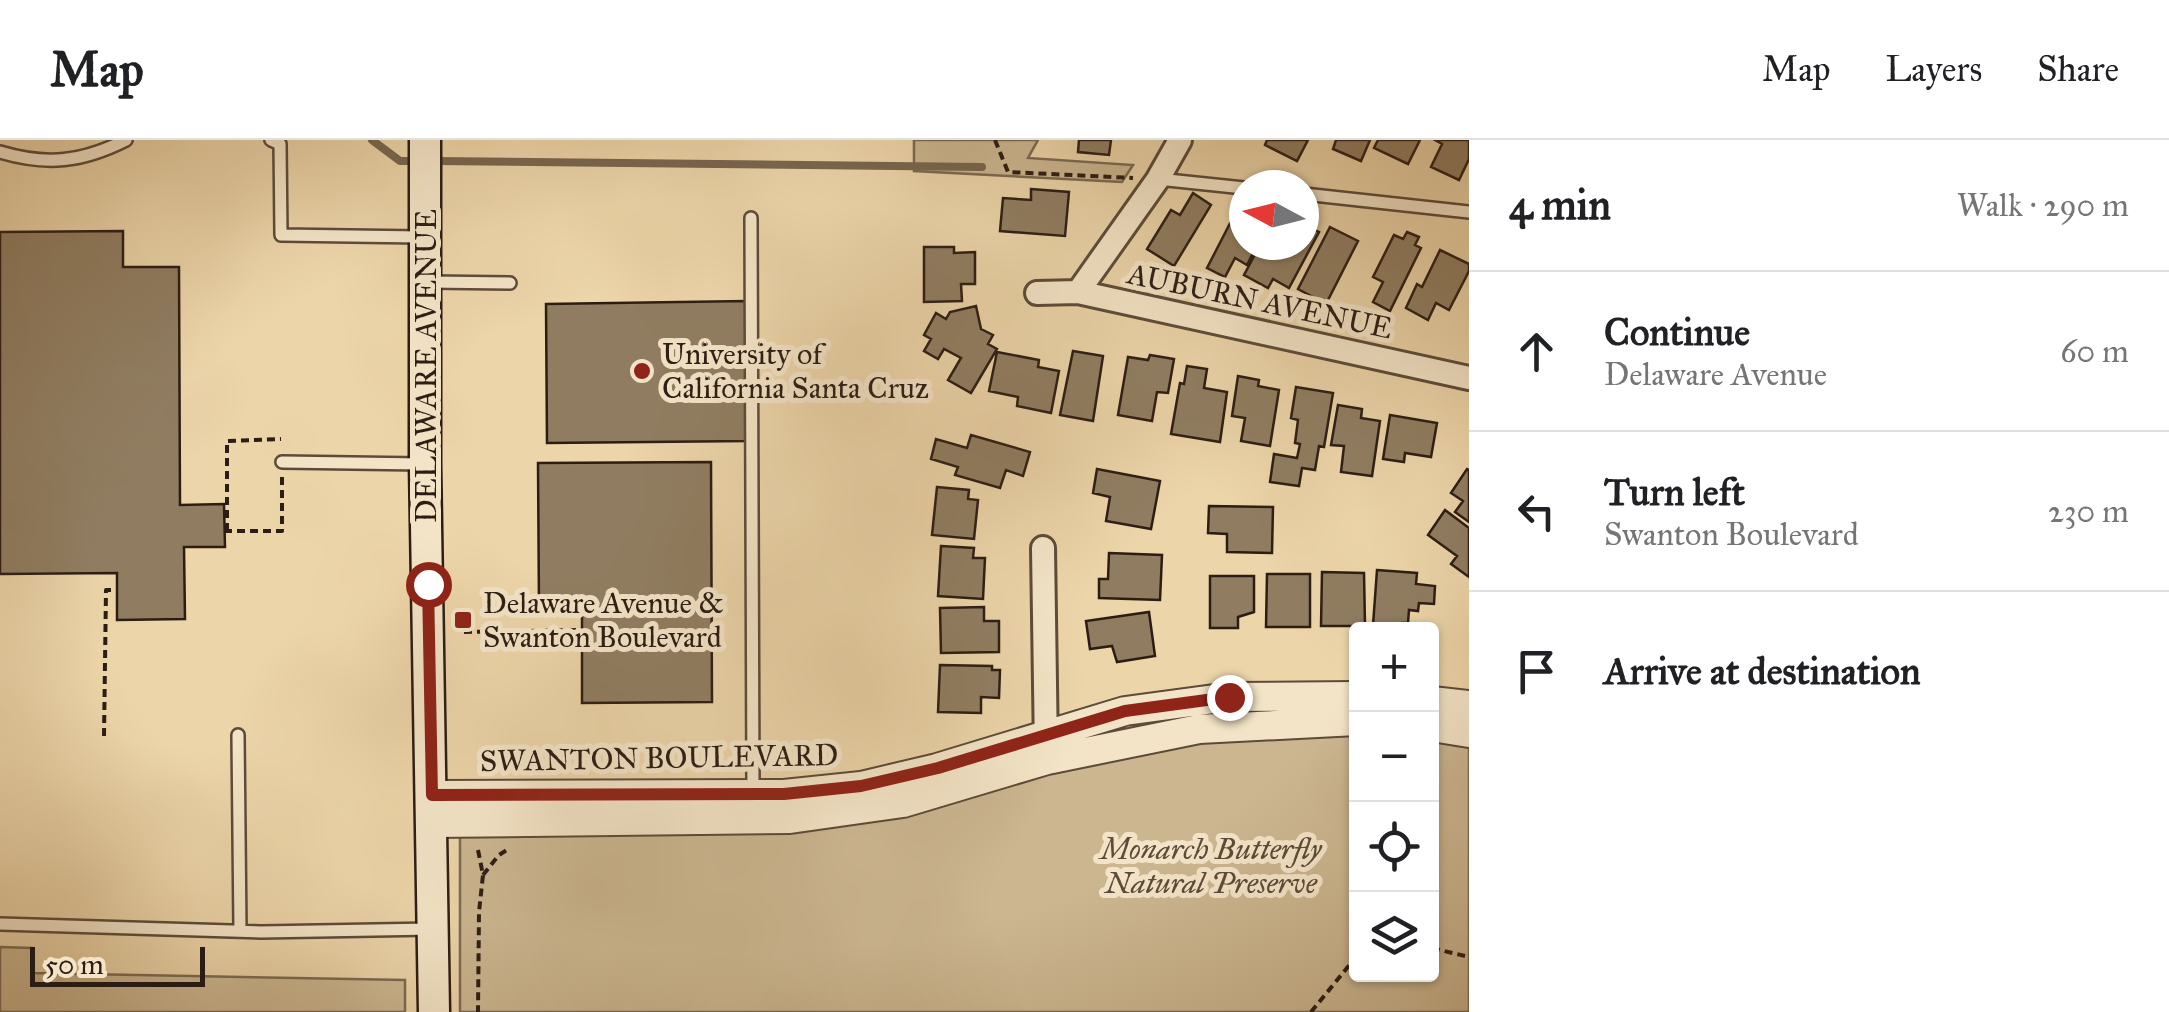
<!DOCTYPE html>
<html lang="en">
<head>
<meta charset="utf-8">
<style>
  :root { --surface:#fff; --page:#f2f2f2; --text:#202124; --muted:#757577; --line:#e0e0e0 }
  body { margin:0; font-family:"IM FELL Great Primer",serif; background:var(--page); color:var(--text) }
  .controls { position:absolute; right:30px; bottom:30px; display:grid; overflow:hidden; border-radius:10px; box-shadow:0 2px 8px #0004 }
  .controls button { width:90px; height:90px; display:grid; place-items:center; padding:0; border:0; border-bottom:2px solid var(--line); background:var(--surface); color:var(--text); font:50px sans-serif }
  .compass { position:absolute; left:1229px; top:30px; width:90px; height:90px; border-radius:50%; background:var(--surface); box-shadow:0 2px 8px #0004; rotate:277deg }
  .scale { position:absolute; left:30px; bottom:25px; width:175px; box-sizing:border-box; padding-left:10px; border:5px solid #2c1d14; border-top:0; font-size:28px; line-height:35px; white-space:nowrap; color:#2c1d14; -webkit-text-stroke:8px #f3e4c7; paint-order:stroke }
  .stop { position:absolute; width:30px; height:30px; margin:-22px; border:8px solid #8f2418; border-radius:50%; background:#fff }
  .stop.end { background:#8f2418; border-color:#fff; box-shadow:0 2px 10px #0008 }
  .list { margin:0; padding:0; list-style:none }
  h2 { display:flex; justify-content:space-between; align-items:center; height:130px; margin:0; padding:0 40px; font-size:42px }
  h2 small { font-size:32px; font-weight:400; color:var(--muted) }
  .list li { display:grid; grid-template-columns:65px 1fr auto; gap:30px; align-items:center; box-sizing:border-box; height:160px; padding:0 40px; border-top:2px solid var(--line) }
  .list b { display:block; font-size:38px; white-space:nowrap }
  .list p { margin:0; font-size:32px; white-space:nowrap; color:var(--muted) }
  .list em { font-size:32px; font-style:normal; color:var(--muted) }
  .icon { flex:none; width:55px; height:55px; fill:none; stroke:currentColor; stroke-width:2; stroke-linecap:round; stroke-linejoin:round }
  .map { position:relative; flex:none; width:1469px; height:872px; overflow:hidden }
  header { display:flex; align-items:center; gap:60px; box-sizing:border-box; height:140px; padding:0 50px; background:var(--surface); border-bottom:2px solid var(--line) }
  header strong { font-size:48px }
  nav { display:flex; gap:55px; margin-inline-start:auto; font-size:35px }
  main { display:flex }
  aside { flex:1; background:var(--surface) }
  .map>svg:first-child { display:block }
</style>
</head>
<body>
<header>
<strong>Map</strong>
<nav><a>Map</a><a>Layers</a><a>Share</a></nav>
</header>
<main>
<div class="map">
<svg width="1469" height="872" viewBox="0 0 1469 872">
  <rect width="100%" height="100%" fill="#ecd5a9"/>
  <filter id="stains"><feTurbulence type="fractalNoise" baseFrequency=".002" numOctaves="4"/><feColorMatrix values="0 0 0 0 .2 0 0 0 0 .09 0 0 0 0 .02 0 0 0 .5 -.17"/></filter>
  <radialGradient id="worn" r=".72"><stop offset=".6" stop-color="#630" stop-opacity="0"/><stop offset="1" stop-color="#630" stop-opacity=".3"/></radialGradient>
  <path fill="#cbb690" stroke="#7c6a52" stroke-width="2.5" d="M914,0H1038L1028,18L1133,25L1122,42L914,31Z
    M1356,576V834H1432V580L1469,585V872H460V675L797,672L1064,606Z
    M0,807L32,808V833L405,840V872H0Z"/>
  <g fill="none" stroke-linecap="round" stroke-linejoin="round">
    <path stroke="#78664f" stroke-width="8" d="M372,0L400,21H420
      M434,21L982,27"/>
  </g>
  <path fill="#907d61" stroke="#2c1d14" stroke-width="2.5" d="M1079,0H1111L1109,15L1078,12Z
    M1267,0H1308L1297,21L1265,5Z
    M1336,0H1370L1361,21L1333,9Z
    M1378,0H1420L1408,24L1374,8Z
    M1435,0H1469V19L1459,40L1431,27L1442,4Z
    M1031,49L1069,52L1065,96L1000,91L1003,58L1031,60Z
    M1193,53L1211,65L1174,126L1147,109L1171,70L1180,75Z
    M1240,64L1244,67V105H1257L1247,125L1235,118L1225,137L1207,128Z
    M1304,84L1319,92L1289,148L1273,139L1268,148L1244,135L1260,105H1304Z
    M1330,87L1358,101L1326,164L1298,149Z
    M123,91V127H179L180,365L224,364L225,407H184L185,479L117,480V433L0,434V92Z
    M1407,92L1419,97L1415,105L1421,108L1390,171L1373,162L1383,142L1373,137L1394,95L1403,99Z
    M924,107H954V113L975,112V144H961L962,161L924,162Z
    M1440,110L1469,124V131L1449,170L1436,163L1428,180L1406,168L1417,144L1422,147Z
    M746,161L748,301L547,303L546,164Z
    M976,166L981,189L993,195L988,204L997,209L971,253L948,240L961,218L944,209L938,219L924,211L931,199L924,195L936,173L946,179L950,172Z
    M1073,211L1103,216L1093,281L1060,275Z
    M997,212L1039,220L1038,227L1059,231L1051,273L1017,266L1018,257L989,251Z
    M1150,215L1174,219L1168,253L1157,252L1152,281L1118,275L1128,217L1148,220Z
    M1187,226L1207,229L1204,248L1227,252L1220,302L1171,294L1180,243L1184,244Z
    M1238,236L1259,240L1258,246L1279,250L1270,306L1241,301L1245,278L1232,276Z
    M1296,247L1333,253L1324,307L1319,306L1315,330L1302,328L1299,346L1270,342L1274,314L1297,318L1300,304L1295,303L1298,280L1291,278Z
    M1338,265L1362,269L1361,278L1380,281L1372,336L1341,332L1344,306L1331,305Z
    M1390,275L1437,283L1431,317L1405,313L1404,322L1383,319Z
    M971,295L1030,312L1023,336L1006,330L1000,348L955,335L958,327L931,319L936,299L967,308Z
    M711,322L712,562L582,563V469H539L538,323Z
    M1097,329L1160,341L1151,389L1106,381L1110,357L1093,353Z
    M1467,329L1469,330V382L1455,372L1463,361L1451,353Z
    M937,347L969,350L968,359L978,360L974,399L932,395Z
    M1209,366L1273,367L1272,413L1227,412V394L1208,393Z
    M1445,370L1469,388V437L1451,424L1457,416L1428,395Z
    M941,406L974,408L973,418H985L983,459L938,456Z
    M1109,413L1162,415L1160,460L1099,458V439H1108Z
    M1377,430L1417,433L1416,444L1435,446L1434,464L1419,463L1418,471L1409,470L1408,483H1402L1401,487L1373,485Z
    M1322,432L1364,433L1365,486H1321Z
    M1267,434H1310V487H1266Z
    M1210,436H1254V472L1238,477V488H1210Z
    M984,467V481H999V512L941,513L940,468Z
    M1149,472L1155,516L1117,522L1112,506L1090,509L1086,481Z
    M940,525L992,526V530H1000L999,558L981,557V573L938,572Z"/>
  <g fill="none" stroke-linecap="round" stroke-linejoin="round">
    <g stroke="#5c4b39" stroke-width="16">
      <path id="service" d="M271,0L280,4L281,95L421,97
        M0,12C47,26 82,22 126,0
        M1158,39L1244,48
        M1304,54L1469,72
        M751,78L753,654
        M429,142L510,143
        M282,322L422,324
        M238,595L240,791
        M0,784L261,792L432,789"/>
    </g>
    <g stroke="#5c4b39" stroke-width="28">
      <path id="minor" d="M1078,152L1158,39L1180,0
        M1037,153L1078,152L1469,238
        M1043,408L1046,612"/>
    </g>
    <g stroke="#5c4b39" stroke-width="32">
      <path id="tertiary" d="M1432,561L1469,565
        M1432,587L1469,593
        M432,655L784,654L861,646L937,628L1125,571L1229,557L1356,556
        M432,683L790,679L903,663L1047,620L1199,589L1356,581"/>
    </g>
    <g stroke="#2c1d14" stroke-width="35">
      <path id="secondary" d="M425,0V324L434,872"/>
    </g>
    <path stroke="#2c1d14" stroke-width="4" stroke-dasharray="8 5" stroke-linecap="butt" d="M995,0L1008,32L1133,38
      M224,391H282V337
      M227,391V301L281,299
      M464,492L582,490
      M104,596L106,450H117
      M478,710L483,735L479,772L478,872
      M483,735L499,715L510,708
      M1432,808L1469,817
      M1311,872L1356,817"/>
    <use href="#service" stroke="#f3e4c7" stroke-width="11"/>
    <use href="#minor" stroke="#f3e4c7" stroke-width="22"/>
    <use href="#tertiary" stroke="#f3e4c7" stroke-width="28"/>
    <use href="#secondary" stroke="#f3e4c7" stroke-width="30"/>
  </g>
  <g fill="none" stroke-linecap="round" stroke-linejoin="round">
    <path stroke="#8f2418" stroke-width="12" d="M428,444L432,655L784,654L861,646L938,628L1125,571L1229,557"/>
  </g>
  <g fill="#8f2418" stroke="#f3e4c7" stroke-width="4">
    <circle cx="642" cy="231" r="10"/>
    <rect x="453" y="470" width="20" height="20" rx="5"/>
  </g>
  <g text-anchor="middle" stroke-width="10" stroke-linejoin="round" paint-order="stroke">
    <g font-size="30" fill="#2c1d14" stroke="#f3e4c7">
      <text transform="translate(1260 161) rotate(12)" y="10">AUBURN AVENUE</text>
      <text transform="translate(426 226) rotate(-90)" y="10">DELAWARE AVENUE</text>
      <text transform="translate(659 618) rotate(-1)" y="10">SWANTON BOULEVARD</text>
    </g>
    <g font-size="30" fill="#2c1d14" stroke="#f3e4c7" text-anchor="start">
      <text x="662" y="224">University of<tspan x="662" dy="34">California Santa Cruz</tspan></text>
      <text x="483" y="473">Delaware Avenue &amp;<tspan x="483" dy="34">Swanton Boulevard</tspan></text>
    </g>
    <g font-size="30" font-style="italic" fill="#5c4b39" stroke="#f3e4c7">
      <text x="1211" y="719">Monarch Butterfly<tspan x="1211" dy="34">Natural Preserve</tspan></text>
    </g>
  </g>
  <rect width="100%" height="100%" filter="url(#stains)"/>
  <rect width="100%" height="100%" fill="url(#worn)"/>
</svg>
<div class="controls">
<button>+</button>
<button>−</button>
<button><svg class="icon" aria-label="locate" viewBox="0 0 24 24"><circle cx="12" cy="12" r="6"/><path d="M12 2v4M12 18v4M2 12h4M18 12h4"/></svg></button>
<button><svg class="icon" aria-label="layers" viewBox="0 0 24 24"><path d="M12 4l9 5-9 5-9-5zM3 14l9 5 9-5"/></svg></button>
</div>
<svg class="compass" viewBox="-18 -18 36 36"><path d="M0-13l5 13h-10z" fill="#e53935"/><path d="M0 13l5-13h-10z" fill="#757577"/></svg>
<div class="scale">50 m</div>
<div class="stop" style="left:428px;top:444px"></div>
<div class="stop end" style="left:1229px;top:557px"></div>
</div>
<aside>
<h2>4 min<small>Walk · 290 m</small></h2>
<ul class="list">
<li><svg class="icon" aria-label="ahead" viewBox="0 0 24 24"><path d="M12 20V5M6 11l6-6 6 6"/></svg><div><b>Continue</b><p>Delaware Avenue</p></div><em>60 m</em></li>
<li><svg class="icon" aria-label="left" viewBox="0 0 24 24"><path d="M17 20v-9H6M10 6l-5 5 5 5"/></svg><div><b>Turn left</b><p>Swanton Boulevard</p></div><em>230 m</em></li>
<li><svg class="icon" aria-label="arrive" viewBox="0 0 24 24"><path d="M6 21V4h12l-3 4 3 4H6"/></svg><div><b>Arrive at destination</b></div></li>
</ul>
</aside>
</main>
</body>
</html>
